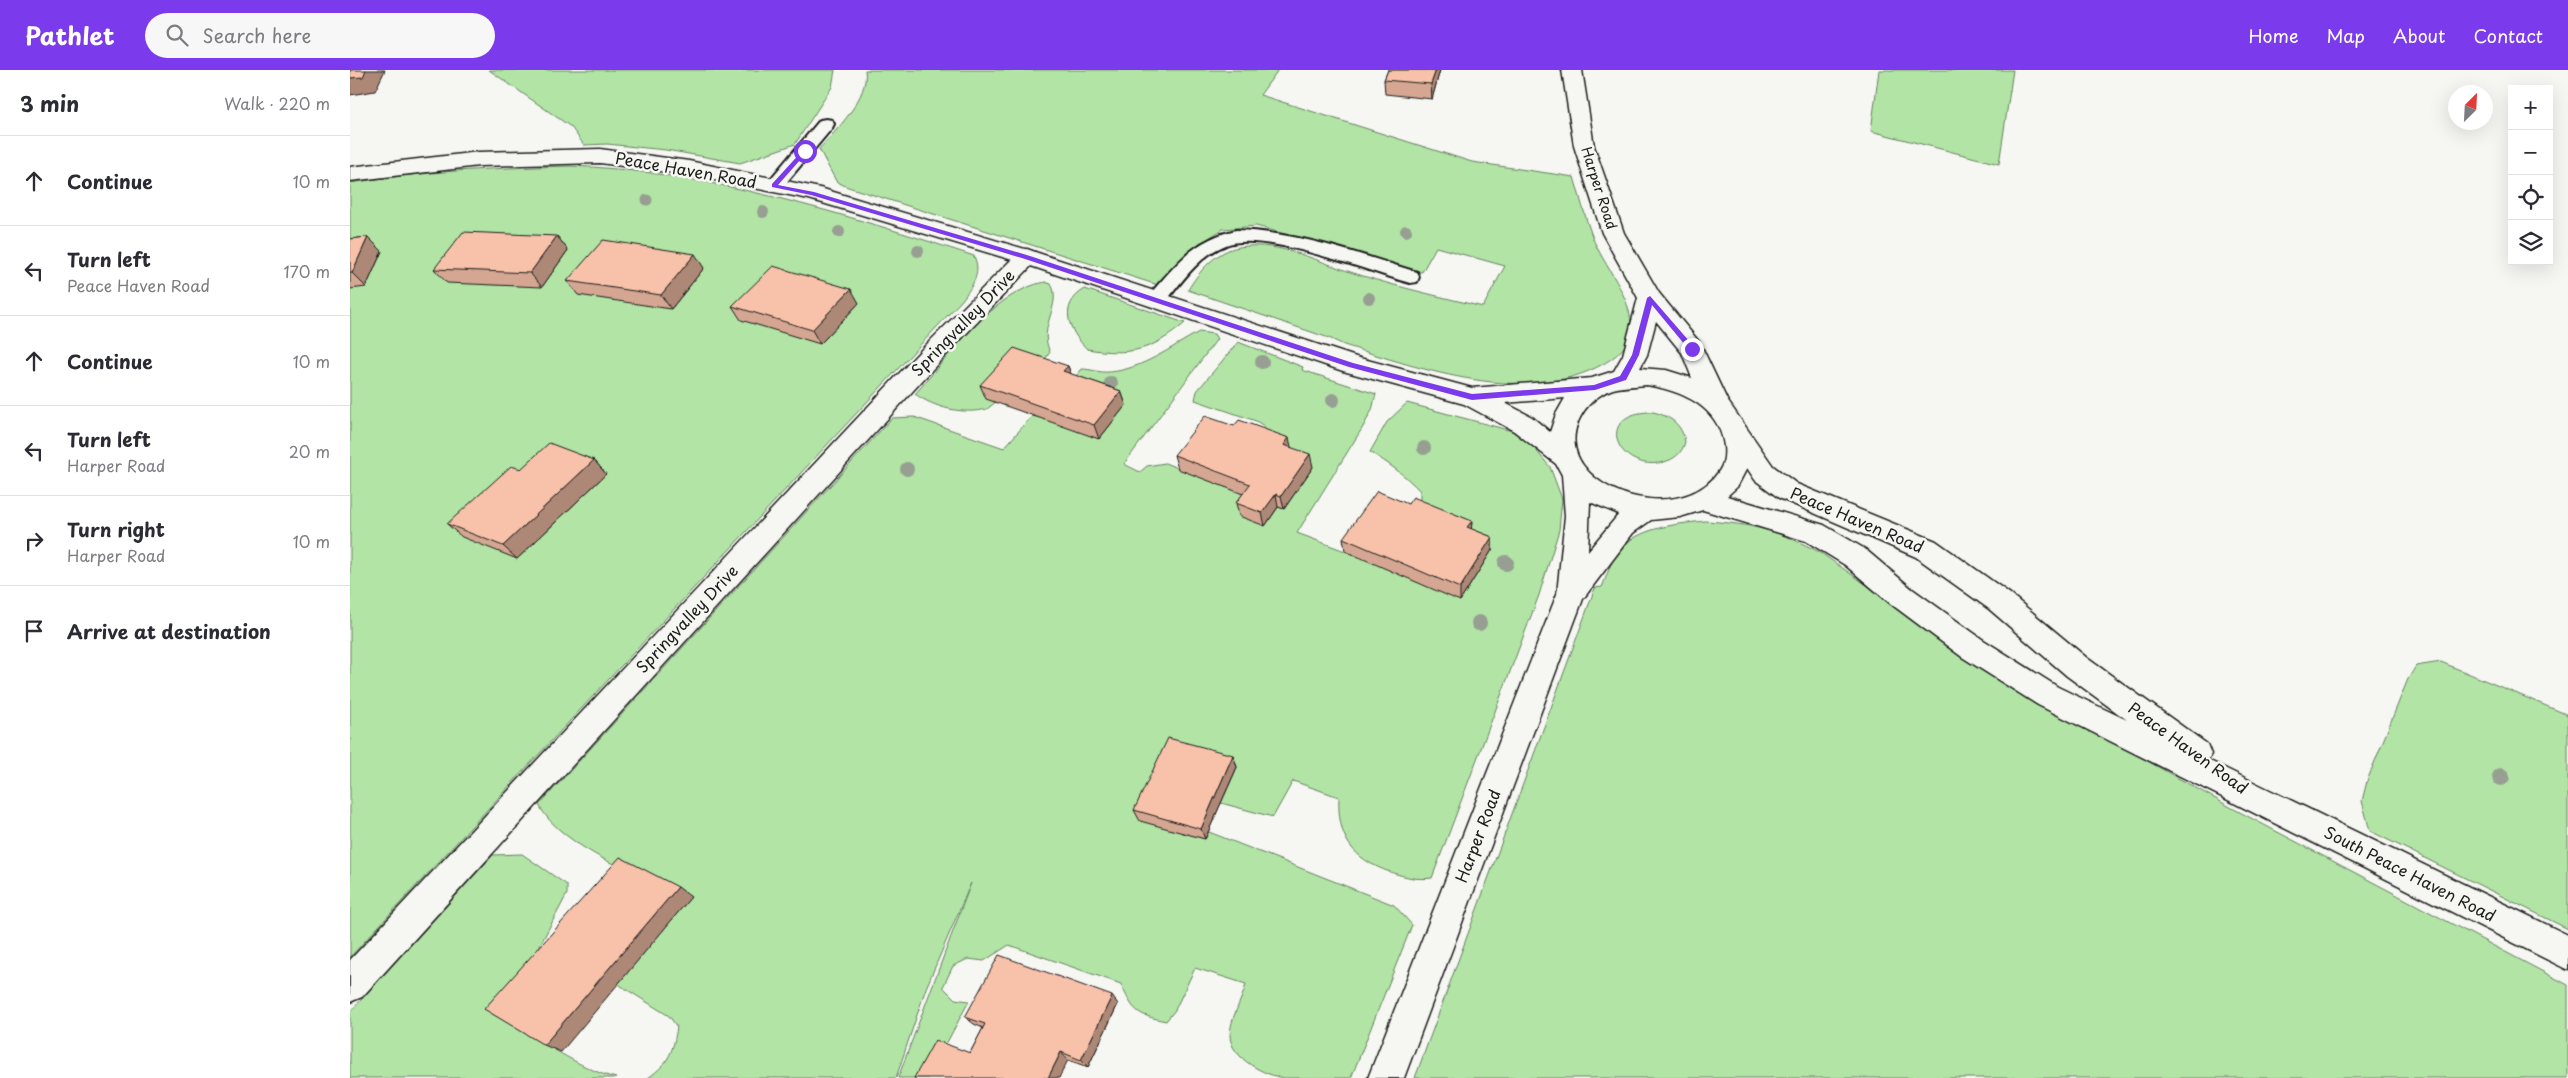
<!DOCTYPE html>
<html lang="en">
<head>
<meta charset="utf-8">
<style>
  :root { --surface:#fff; --page:#f7f7f7; --text:#2b2b33; --muted:#7c7c81; --line:#e1e1e2; --accent:#7c3aed }
  body { margin:0; font-family:"Playpen Sans",sans-serif; background:var(--page); color:var(--text) }
  .controls { position:absolute; right:15px; top:15px; display:grid; overflow:hidden; border-radius:0px; box-shadow:0 5px 20px #0002 }
  .controls button { width:45px; height:45px; display:grid; place-items:center; padding:0; border:0; border-bottom:1px solid var(--line); background:var(--surface); color:var(--text); font:25px sans-serif }
  .compass { position:absolute; left:2098px; top:15px; width:45px; height:45px; border-radius:50%; background:var(--surface); box-shadow:0 5px 20px #0002; rotate:24deg }
  .stop { position:absolute; width:15px; height:15px; margin:-11px; border:4px solid #7c3aed; border-radius:50%; background:#fff }
  .stop.end { background:#7c3aed; border-color:#fff; box-shadow:0 1px 5px #0008 }
  .list { margin:0; padding:0; list-style:none }
  h2 { display:flex; justify-content:space-between; align-items:center; height:65px; margin:0; padding:0 20px; font-size:21px }
  h2 small { font-size:16px; font-weight:400; color:var(--muted) }
  .list li { display:grid; grid-template-columns:32px 1fr auto; gap:15px; align-items:center; box-sizing:border-box; height:90px; padding:0 20px; border-top:1px solid var(--line) }
  .list b { display:block; font-size:19px; white-space:nowrap }
  .list p { margin:0; font-size:16px; white-space:nowrap; color:var(--muted) }
  .list em { font-size:16px; font-style:normal; color:var(--muted) }
  .icon { flex:none; width:28px; height:28px; fill:none; stroke:currentColor; stroke-width:2; stroke-linecap:round; stroke-linejoin:round }
  .map { position:relative; flex:none; width:2218px; height:1008px; overflow:hidden }
  header { display:flex; align-items:center; gap:30px; box-sizing:border-box; height:70px; padding:0 25px; background:var(--accent); color:#fff }
  header strong { font-size:24px }
  nav { display:flex; gap:28px; margin-inline-start:auto; font-size:18px }
  .search { width:350px; height:45px; background:var(--page); display:flex; align-items:center; gap:12px; box-sizing:border-box; padding:0 18px; border-radius:28px; color:var(--muted); font-size:19px }
  main { display:flex }
  aside { flex:1; background:var(--surface) }
  .map>svg:first-child { display:block }
</style>
</head>
<body>
<header>
<strong>Pathlet</strong>
<div class="search"><svg class="icon" aria-label="search" viewBox="0 0 24 24"><circle cx="10" cy="10" r="6"/><path d="M15 15l6 6"/></svg>Search here</div>
<nav><a>Home</a><a>Map</a><a>About</a><a>Contact</a></nav>
</header>
<main>
<aside>
<h2>3 min<small>Walk · 220 m</small></h2>
<ul class="list">
<li><svg class="icon" aria-label="ahead" viewBox="0 0 24 24"><path d="M12 20V5M6 11l6-6 6 6"/></svg><div><b>Continue</b></div><em>10 m</em></li>
<li><svg class="icon" aria-label="left" viewBox="0 0 24 24"><path d="M17 20v-9H6M10 6l-5 5 5 5"/></svg><div><b>Turn left</b><p>Peace Haven Road</p></div><em>170 m</em></li>
<li><svg class="icon" aria-label="ahead" viewBox="0 0 24 24"><path d="M12 20V5M6 11l6-6 6 6"/></svg><div><b>Continue</b></div><em>10 m</em></li>
<li><svg class="icon" aria-label="left" viewBox="0 0 24 24"><path d="M17 20v-9H6M10 6l-5 5 5 5"/></svg><div><b>Turn left</b><p>Harper Road</p></div><em>20 m</em></li>
<li><svg class="icon" aria-label="right" viewBox="0 0 24 24"><path d="M7 20v-9h11M14 6l5 5-5 5"/></svg><div><b>Turn right</b><p>Harper Road</p></div><em>10 m</em></li>
<li><svg class="icon" aria-label="arrive" viewBox="0 0 24 24"><path d="M6 21V4h12l-3 4 3 4H6"/></svg><div><b>Arrive at destination</b></div></li>
</ul>
</aside>
<div class="map">
<svg width="2218" height="1008" viewBox="0 0 2218 1008">
  <rect width="100%" height="100%" fill="#f6f6f2"/>
  <filter id="ink" filterUnits="userSpaceOnUse"><feTurbulence type="fractalNoise" baseFrequency=".02" numOctaves="2"/><feDisplacementMap in="SourceGraphic" scale="10" xChannelSelector="R" yChannelSelector="G"/><feConvolveMatrix kernelMatrix="1 2 1 2 8 2 1 2 1" color-interpolation-filters="sRGB"/></filter>
  <g filter="url(#ink)">
    <path fill="#b1e4a5" stroke="#668060" d="M139,0H485L482,17L445,74L390,93L316,80L257,74L234,75L221,57Z
      M515,0H928L910,25L1122,92L1224,107C1230,127 1235,147 1242,166C1253,196 1283,226 1281,260C1280,275 1266,287 1253,294C1176,337 1072,299 994,275L979,268L838,220C849,201 866,181 889,177C930,170 972,194 1010,205C1051,218 1092,227 1133,237L1155,196L1086,177L1072,202L906,156L873,159L851,173L808,215L495,116L486,111L469,79C486,61 520,26 515,0Z
      M1529,0H1663L1649,94L1521,61Z
      M220,96C352,100 499,145 624,186C632,204 622,216 612,230L0,887V113C75,101 144,98 220,96Z
      M695,212L701,214C713,235 687,256 700,282L689,298L637,339C613,345 585,338 565,324C598,287 644,221 695,212Z
      M735,219L835,253C802,281 779,286 737,279C718,260 708,235 735,219Z
      M849,262L864,264L867,269L774,394L790,402L797,396L815,393L903,428L915,456L928,437L934,439L914,356L906,351L845,330L847,321L888,272L953,297L952,300L1026,324L1022,340L1013,357L947,463L995,481L1070,430V421C1055,405 1038,393 1020,382L1037,352L1057,333L1162,361L1180,373L1200,397L1212,429L1209,460L1189,525L1082,808C1066,810 1056,807 1040,802C1002,789 987,767 989,727L943,711L923,747L871,733L887,697L790,750L855,769L859,762L1044,835L1062,855L1001,1008C979,1008 956,1008 935,1008C915,1006 881,988 880,966C880,948 892,931 896,914L845,898L825,940L816,951C786,945 783,941 771,914L659,875L634,891L618,889L603,896L593,917L605,929L619,931L578,1008H548L621,813L576,918L546,1008H298C319,993 323,982 327,957L319,946L268,914L341,827C298,811 210,777 189,735L542,348L564,347L654,378L682,346L690,348L732,299C741,299 750,303 759,302C791,300 821,277 849,262Z
      M1303,342C1320,346 1332,354 1335,372C1332,383 1325,389 1314,392C1266,404 1242,341 1303,342Z
      M1355,451C1403,454 1428,460 1471,483L1657,613L1882,738L2218,915V1008H1065L1245,518L1252,517C1256,508 1259,497 1264,488C1280,458 1325,454 1355,451Z
      M2091,592L2218,645V859L2020,761L2012,731L2017,711L2058,609L2066,596Z
      M172,784L217,815V824L152,947C184,966 231,1000 266,1008H0V942L143,785Z"/>
    <g fill="none" stroke-linecap="round" stroke-linejoin="round">
      <g stroke="#1c1c1c" stroke-width="4">
        <path id="lane" d="M476,49L482,50L484,54L482,58L430,120H418L415,116L418,112L470,50Z
          M886,160C948,162 1008,184 1067,202L1069,207L1067,212L1060,213C1020,202 913,160 876,175C849,185 830,214 813,235L806,237L799,235L796,230L799,225C828,193 843,170 886,160Z"/>
      </g>
      <g stroke="#1c1c1c" stroke-width="3">
        <path id="street" d="M677,179L685,182L688,187L685,192L590,291L12,927L0,932V890L572,279L669,182Z"/>
      </g>
      <g stroke="#1c1c1c" stroke-width="3">
        <path id="secondary" d="M1212,0H1232L1244,76L1274,163L1309,223L1350,273L1377,330L1423,396L1447,414L1586,471L1659,523L1737,588L1857,674L1861,684L1858,690L2218,865V900L1688,635L1612,587L1541,534L1495,495L1456,471L1353,440L1330,447L1301,450L1283,463L1233,529L1054,1008H1018L1207,524L1215,446L1212,405L1206,394L1164,361L1114,334L993,301L669,192L459,129L339,105L250,93L129,96L0,111V97L129,82L250,79L339,91L470,118L685,182L1006,287L1122,318L1242,308L1264,301L1273,285L1288,228L1252,163L1224,76ZM1306,251L1332,283L1342,308L1316,300L1290,298L1297,285ZM1297,315C1332,321 1369,336 1374,376C1375,384 1374,394 1369,401C1340,445 1261,434 1233,395C1212,367 1233,329 1263,319C1274,316 1286,316 1297,315ZM1215,328L1206,344L1200,362L1182,347L1155,333ZM1397,398L1405,410L1429,428L1566,487L1639,539L1717,606L1777,650L1708,617L1632,569L1561,518L1515,479L1474,455L1377,426L1387,417ZM1240,432L1269,444L1238,481Z"/>
      </g>
      <use href="#lane" fill="#f6f6f2" fill-rule="evenodd"/>
      <use href="#street" fill="#f6f6f2" fill-rule="evenodd"/>
      <use href="#secondary" fill="#f6f6f2" fill-rule="evenodd"/>
    </g>
    <g fill="#979f93">
      <circle cx="297" cy="130" r="5.5"/>
      <circle cx="413" cy="142" r="6"/>
      <circle cx="1056" cy="161" r="6"/>
      <circle cx="489" cy="162" r="6"/>
      <circle cx="568" cy="181" r="6"/>
      <circle cx="1019" cy="228" r="6"/>
      <circle cx="912" cy="292" r="7"/>
      <circle cx="761" cy="313" r="7"/>
      <circle cx="983" cy="330" r="7"/>
      <circle cx="1074" cy="378" r="7"/>
      <circle cx="557" cy="399" r="7"/>
      <circle cx="1156" cy="493" r="8"/>
      <circle cx="1129" cy="553" r="8"/>
      <circle cx="2151" cy="707" r="9"/>
    </g>
    <path fill="#d5a792" stroke="#1c1c1c" d="M1038,0H1090L1082,29L1035,24L1034,10Z
      M207,166L218,180L192,217L97,213L84,199Z
      M18,167L32,181L16,217L0,219V169Z
      M354,198L321,239L228,225L217,211Z
      M509,233L470,274L391,250L382,236Z
      M718,296L721,304L771,321L776,335L749,369L636,329L630,315Z
      M941,377L963,397L934,439L928,437L915,456L889,446L886,433L893,424L828,399L824,385Z
      M244,390L256,404L167,489L112,467L97,454L171,399Z
      M1058,434L1122,451L1121,459L1142,467V480L1110,531L995,481L993,468Z
      M883,685L887,697L855,769L790,751L784,740Z
      M768,934L738,997L718,990L564,1008L620,983L633,958L624,954L615,947Z"/>
    <path fill="#ae8877" stroke="#1c1c1c" d="M16,0H35L25,21L0,25V8Z
      M1086,0H1090L1082,29L1081,14Z
      M207,166L218,180L192,217L180,203Z
      M18,167L32,181L16,217L2,203Z
      M345,184L354,198L321,239L311,225Z
      M501,219L509,233L470,274L462,260Z
      M718,296L723,310L713,301Z
      M771,321L776,335L749,369L744,355Z
      M939,368L942,381L934,375Z
      M960,384L963,397L934,439L931,426Z
      M244,390L256,404L167,489L153,476Z
      M926,424L928,437L915,456L912,443Z
      M1122,451L1121,464L1117,457Z
      M1142,467V480L1110,531V518Z
      M883,685L887,697L855,769L851,759Z
      M328,817L341,827L211,982L194,975Z
      M762,926L768,934L738,997L731,990Z
      M711,982L718,990L709,1008H698Z"/>
    <path fill="#f8c2aa" stroke="#1c1c1c" d="M0,0H16L13,7L0,8Z
      M1038,0H1086L1081,14L1034,10Z
      M113,162L207,166L180,203L84,199Z
      M18,167L2,203H0V169Z
      M253,170L345,184L311,225L217,211Z
      M423,196L501,219L462,260L382,236Z
      M664,278L718,296L713,301L771,321L744,355L630,315Z
      M855,346L884,356L889,350L939,368L934,375L960,384L931,426L926,424L912,443L886,433L900,414L824,385Z
      M199,373L244,390L153,476L97,454L161,396L171,399Z
      M1027,421L1058,434L1063,427L1122,451L1117,457L1142,467L1110,518L993,468Z
      M818,668L883,685L851,759L784,740Z
      M270,787L328,817L194,975L134,939Z
      M649,885L762,926L731,990L711,982L698,1008H564L585,970L620,983L635,954L615,947Z"/>
  </g>
  <path fill="#7c3aed" d="M453,80L458,81L428,115L464,122L680,186L1003,293L1122,324L1244,315L1270,306L1282,285L1297,228L1300,226L1346,279L1340,281L1302,235L1289,285L1276,310L1245,320L1122,330L999,297L675,189L461,125L422,117V114Z"/>
  <g text-anchor="middle" stroke-width="5" stroke-linejoin="round" paint-order="stroke">
    <g font-size="14" fill="#1c1c1c" stroke="#f6f6f2">
      <text transform="translate(1249 118) rotate(72)" y="5">Harper Road</text>
    </g>
    <g font-size="16" fill="#1c1c1c" stroke="#f6f6f2">
      <text transform="translate(336 100) rotate(10)" y="6">Peace Haven Road</text>
      <text transform="translate(613 253) rotate(-46)" y="6">Springvalley Drive</text>
      <text transform="translate(1507 450) rotate(23)" y="6">Peace Haven Road</text>
      <text transform="translate(337 549) rotate(-47)" y="6">Springvalley Drive</text>
      <text transform="translate(1838 678) rotate(36)" y="6">Peace Haven Road</text>
      <text transform="translate(1128 766) rotate(-69)" y="6">Harper Road</text>
      <text transform="translate(2060 804) rotate(27)" y="6">South Peace Haven Road</text>
    </g>
  </g>
</svg>
<div class="controls">
<button>+</button>
<button>−</button>
<button><svg class="icon" aria-label="locate" viewBox="0 0 24 24"><circle cx="12" cy="12" r="6"/><path d="M12 2v4M12 18v4M2 12h4M18 12h4"/></svg></button>
<button><svg class="icon" aria-label="layers" viewBox="0 0 24 24"><path d="M12 4l9 5-9 5-9-5zM3 14l9 5 9-5"/></svg></button>
</div>
<svg class="compass" viewBox="-18 -18 36 36"><path d="M0-13l5 13h-10z" fill="#e53935"/><path d="M0 13l5-13h-10z" fill="#7c7c81"/></svg>
<div class="stop" style="left:455px;top:81px"></div>
<div class="stop end" style="left:1342px;top:279px"></div>
</div>
</main>
</body>
</html>
